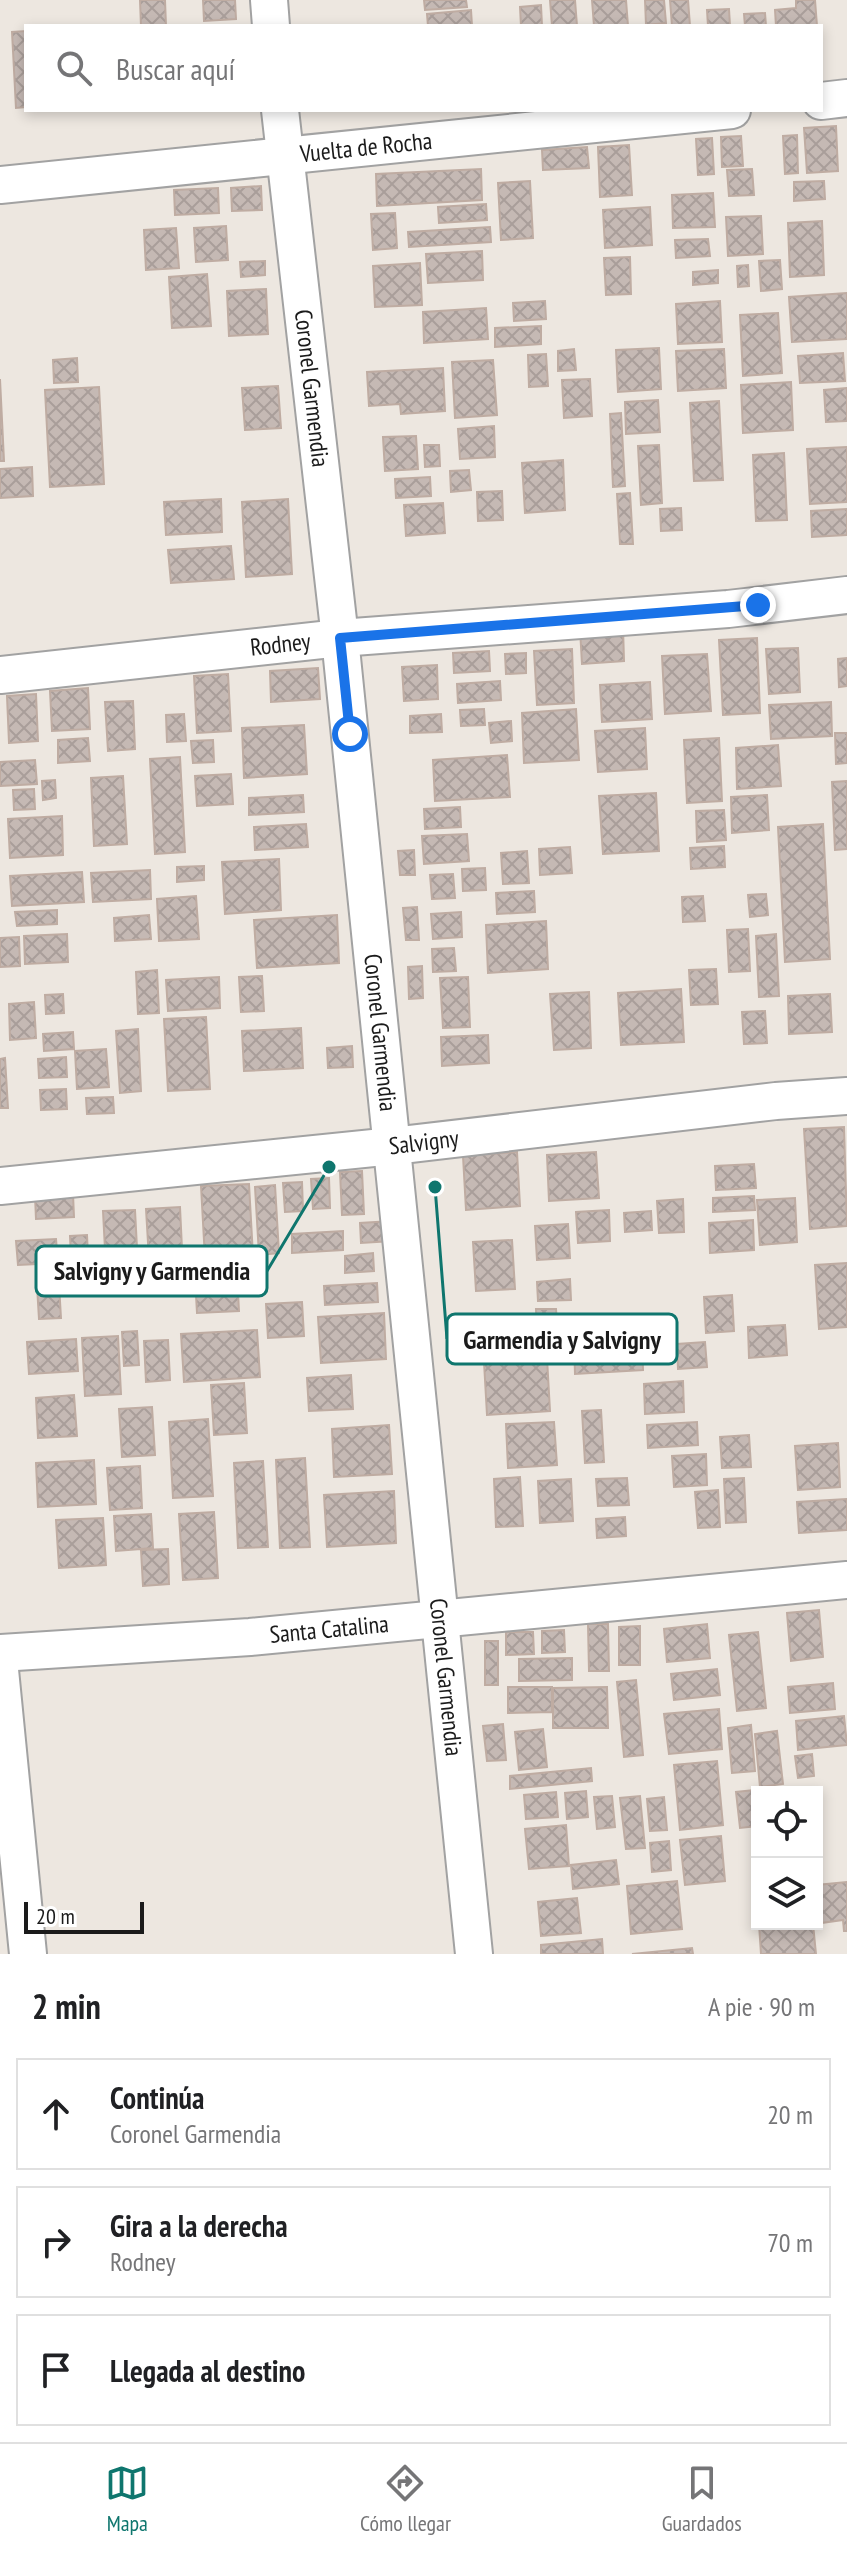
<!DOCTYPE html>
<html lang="es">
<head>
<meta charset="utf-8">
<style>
  :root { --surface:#fff; --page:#f2f2f2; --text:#202124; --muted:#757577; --line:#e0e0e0; --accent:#0f766e }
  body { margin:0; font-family:"PT Sans Narrow",sans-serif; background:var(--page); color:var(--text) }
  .controls { position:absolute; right:24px; bottom:24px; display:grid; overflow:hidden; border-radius:0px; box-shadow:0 4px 12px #0003 }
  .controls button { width:72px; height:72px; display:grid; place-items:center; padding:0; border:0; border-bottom:2px solid var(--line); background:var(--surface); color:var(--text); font:40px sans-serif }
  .scale { position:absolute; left:24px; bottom:20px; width:120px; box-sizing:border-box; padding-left:8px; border:4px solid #1b1b1b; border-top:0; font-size:22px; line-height:28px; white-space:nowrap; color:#1b1b1b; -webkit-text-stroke:6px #fff; paint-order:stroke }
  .stop { position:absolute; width:24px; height:24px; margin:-18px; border:6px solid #1a73e8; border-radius:50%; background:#fff }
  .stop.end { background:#1a73e8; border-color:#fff; box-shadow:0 2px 8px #0008 }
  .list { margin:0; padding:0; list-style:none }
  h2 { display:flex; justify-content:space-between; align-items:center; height:104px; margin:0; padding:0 32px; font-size:34px }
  h2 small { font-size:26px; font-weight:400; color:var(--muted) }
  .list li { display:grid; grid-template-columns:52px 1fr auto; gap:24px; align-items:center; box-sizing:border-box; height:112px; margin:0 16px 16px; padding:0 16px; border:2px solid var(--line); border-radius:0px }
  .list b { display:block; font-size:30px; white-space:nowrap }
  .list p { margin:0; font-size:26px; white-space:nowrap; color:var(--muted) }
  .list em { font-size:26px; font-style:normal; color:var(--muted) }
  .icon { flex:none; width:44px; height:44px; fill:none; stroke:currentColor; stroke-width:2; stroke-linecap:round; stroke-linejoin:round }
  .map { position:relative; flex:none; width:847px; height:1954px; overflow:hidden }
  .search { position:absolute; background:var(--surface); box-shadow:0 4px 12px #0003; left:24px; right:24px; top:24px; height:88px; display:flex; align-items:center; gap:20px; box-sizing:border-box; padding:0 28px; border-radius:0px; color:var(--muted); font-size:30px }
  .sheet { height:488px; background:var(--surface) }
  nav { display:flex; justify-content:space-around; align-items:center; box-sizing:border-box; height:112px; border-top:2px solid var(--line); background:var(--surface); font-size:22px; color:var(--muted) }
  nav a { display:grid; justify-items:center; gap:4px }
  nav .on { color:var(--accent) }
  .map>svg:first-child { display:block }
</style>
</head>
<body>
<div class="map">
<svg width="847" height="1954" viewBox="0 0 847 1954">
  <defs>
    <pattern id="building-cross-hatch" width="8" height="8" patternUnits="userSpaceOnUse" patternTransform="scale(2)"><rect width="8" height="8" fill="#c5b9b4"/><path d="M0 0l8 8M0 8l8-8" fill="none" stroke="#a99e9a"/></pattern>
  </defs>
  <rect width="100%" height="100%" fill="#ede7e0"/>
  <path fill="url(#building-cross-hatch)" stroke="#bfaca2" stroke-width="2" d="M140,0H165L166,26H141Z
    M203,0H235L236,19L204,21Z
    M424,0H466L467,7L425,10Z
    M550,0H575L577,26H552Z
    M592,0H626L628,26H594Z
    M645,0H664L666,23L646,25Z
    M670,0H688L690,26H672Z
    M796,0H815L817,26H776L775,10L796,8Z
    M541,5L542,26H521L520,7Z
    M729,9L730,26H708L707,10Z
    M471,10L472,26H428L427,14Z
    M765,13L766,26H745L744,14Z
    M26,31V107L16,108L12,32Z
    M836,126L838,171L807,173L804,128Z
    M797,135L798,173L785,174L783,136Z
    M741,136L743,166L722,167L721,137Z
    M712,138L714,174L698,175L696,139Z
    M629,145L632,195L600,197L598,147Z
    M587,147L589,168L543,170L542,150Z
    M481,169L482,200L377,206L376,174Z
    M752,169L754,195L729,196L727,170Z
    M530,181L533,238L501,240L498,183Z
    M824,181L825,199L794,201V182Z
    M261,186L262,210L232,211L231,188Z
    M218,188L219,213L175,215L174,190Z
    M713,193L715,227L673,228L672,195Z
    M486,204L487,220L439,223L438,207Z
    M650,207L652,245L605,248L603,210Z
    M395,213L397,248L373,250L371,214Z
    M761,216L763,254L728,256L726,217Z
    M822,221L824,275L790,277L788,223Z
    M226,226L228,260L196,262L194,228Z
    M490,227L491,242L409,247L408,232Z
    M176,228L179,268L146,270L144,230Z
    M708,239L710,256L676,258L675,240Z
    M482,251L483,280L428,283L426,254Z
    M630,257L631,294L606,295L604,258Z
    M780,260L782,289L761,291L759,261Z
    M265,261V275L241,277L240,262Z
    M420,263L422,305L375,307L373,266Z
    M748,265L749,286L738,287L737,266Z
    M718,270V283L693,285V272Z
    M207,274L211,326L172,328L169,277Z
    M266,289L268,334L229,336L227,291Z
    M847,293V339L792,342L789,297Z
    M545,301L546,319L514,321L513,303Z
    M720,301L722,342L678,344L676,304Z
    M486,308L488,339L424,343L423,312Z
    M778,313L782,373L743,376L740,315Z
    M541,326V344L495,347V328Z
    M659,348L661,389L618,392L616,350Z
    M574,349L576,370L558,371V351Z
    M724,349L726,388L678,391L676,351Z
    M843,353L845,381L800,383L798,356Z
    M546,354L548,386L529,387L528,355Z
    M77,358L78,382L54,383L53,360Z
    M493,360L497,415L455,418L452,362Z
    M443,368L445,411L401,414L400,404L369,406L367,372Z
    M0,379L4,461H0Z
    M590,379L592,416L564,418L562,380Z
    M791,382L793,430L743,433L741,385Z
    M278,386L281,428L245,430L242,388Z
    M99,387L104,484L50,487L45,390Z
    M847,388V421L826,422L824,390Z
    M658,400L660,432L626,434L625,402Z
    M719,401L723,480L694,481L690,403Z
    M621,413L625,486L613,487L610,414Z
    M494,426L495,457L460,459L458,429Z
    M416,436L418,469L385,471L383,437Z
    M424,445H439L440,466L425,467Z
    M659,445L662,503L641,505L638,446Z
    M847,447V502L810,504L807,449Z
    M784,453L787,520L756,521L753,455Z
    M563,460L565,510L525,513L522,463Z
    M32,467L33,496L0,498V469Z
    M469,470L471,490L451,492L450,471Z
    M430,477L431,496L396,498L395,479Z
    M502,491L503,520L478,521L477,492Z
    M630,493L633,544H620L617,494Z
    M221,499L222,532L166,535L164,502Z
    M288,499L292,574L246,577L242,502Z
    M443,503L445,533L406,536L404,505Z
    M681,508L682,530L661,531L660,509Z
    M847,509V535L812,537L811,511Z
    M231,546L234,579L171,583L168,550Z
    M623,627L624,661L582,664L580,629Z
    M757,638L760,713L723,715L719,640Z
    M798,648L800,692L769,694L766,649Z
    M572,649L574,703L537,705L534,651Z
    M489,651L490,671L454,673L453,653Z
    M526,653V673L506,674L505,654Z
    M707,654L711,711L665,714L662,656Z
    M847,658V686L839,687L838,659Z
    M437,665L438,699L404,701L402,667Z
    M318,668L320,699L271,702L270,671Z
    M228,674L231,731L197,733L194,676Z
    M500,681L501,700L458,703L457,684Z
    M650,682L652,719L602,722L600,685Z
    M88,688L90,729L52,731L50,691Z
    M36,694L38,741L9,743L7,696Z
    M133,701L135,749L108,751L105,702Z
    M831,702L832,736L771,739L769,705Z
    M484,709L485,725L461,726L460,710Z
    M576,709L579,760L524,763L522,713Z
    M184,714L186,741L167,742L166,715Z
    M441,714L442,732L410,733V716Z
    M511,721L512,741L491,743L489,723Z
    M304,725L307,774L244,778L242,728Z
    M645,728L647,769L598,772L595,731Z
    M835,733H847V763L836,764Z
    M88,738L90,761L58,763V740Z
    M719,738L722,801L687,803L684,740Z
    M213,740L214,762L193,763L191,741Z
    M778,745L781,786L737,789L736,748Z
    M507,755L510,797L435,801L433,760Z
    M180,757L185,852L155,854L150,759Z
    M35,760L37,784L0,786V762Z
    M231,774L233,804L197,806L195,776Z
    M123,776L127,844L94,846L91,778Z
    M55,780L56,798L43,800L42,781Z
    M847,781V849L835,850L832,782Z
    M34,789L35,809L14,810L13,790Z
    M656,793L659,851L603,854L599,796Z
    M303,795L304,812L249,815V798Z
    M767,795L769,830L732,833L731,797Z
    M460,807L461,827L425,829L424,809Z
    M724,810L726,840L697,842L696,811Z
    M62,816L63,855L10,858L8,819Z
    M306,824L308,847L255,850L254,827Z
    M823,824L830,959L785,962L778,827Z
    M467,834L469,861L424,864L422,836Z
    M724,846L725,867L691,869L690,848Z
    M570,847L572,873L540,875L539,849Z
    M414,850L415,875H400L398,851Z
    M527,851L529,883L503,884L501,853Z
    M279,859L281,910L225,914L222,862Z
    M204,866V880L177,882V867Z
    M485,868L486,890L463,891L462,869Z
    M150,870L151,899L93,902L91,873Z
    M82,872L84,902L12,906L10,876Z
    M453,874L455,898L432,899L430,875Z
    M534,891L535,912L497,914L496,893Z
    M766,894L768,915L750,917L748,895Z
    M196,896L199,939L159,941L157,899Z
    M703,896L705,921L683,922L682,897Z
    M417,907L419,940H406L403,908Z
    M57,910V924L17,926L15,912Z
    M461,912L462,937L433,939L431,914Z
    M149,915L151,939L115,941L114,918Z
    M337,915L339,963L257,968L254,920Z
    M546,921L548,969L488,973L486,925Z
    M748,929L750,971L729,972L727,930Z
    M67,934L68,962L25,964L24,936Z
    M776,934L779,996L759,997L756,936Z
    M19,937L20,966L0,967V938Z
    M454,948L456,971L433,972L432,949Z
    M422,966L423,998L409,999L408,967Z
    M716,969L718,1004L691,1005L689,970Z
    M157,970L159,1013L138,1014L136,972Z
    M262,976L264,1011L241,1012L239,977Z
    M219,977L220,1008L168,1011L166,980Z
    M468,977L470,1027L443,1028L440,978Z
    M681,989L684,1042L621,1045L618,993Z
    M589,992L591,1048L554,1050L550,994Z
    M63,994L64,1013L46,1014L45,995Z
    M830,994L832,1032L789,1034L788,996Z
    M34,1002L36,1038L10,1040L9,1004Z
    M765,1011L767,1043L744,1044L742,1012Z
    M206,1017L210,1089L168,1091L164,1019Z
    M301,1028L303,1068L244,1071L242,1031Z
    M138,1029L141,1091L120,1093L116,1031Z
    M73,1032L74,1049L44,1051L43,1034Z
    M488,1035L489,1063L442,1066L441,1037Z
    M352,1046L353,1067L328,1068L327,1048Z
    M106,1049L109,1087L77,1089L75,1051Z
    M66,1057L67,1077L39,1078L38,1059Z
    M5,1058L8,1108H0V1059Z
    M66,1089L67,1109L41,1110L40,1090Z
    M113,1097L114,1113L87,1114L86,1098Z
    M844,1127L847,1226L810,1229L804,1129Z
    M517,1152L520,1206L466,1210L463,1156Z
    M596,1152L599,1198L549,1201L547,1155Z
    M754,1164L756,1188L716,1190L715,1166Z
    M362,1171L364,1214L342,1215L340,1172Z
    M329,1178L330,1208L313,1209L311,1179Z
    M302,1182L303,1211L285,1212L283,1183Z
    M249,1184L253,1256L205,1259L201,1186Z
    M275,1185L279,1253L259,1255L255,1187Z
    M73,1194L74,1217L36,1219L35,1196Z
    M754,1196L755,1210L713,1212V1198Z
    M795,1198L797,1242L760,1245L757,1200Z
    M683,1199L684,1232L659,1233L657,1201Z
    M180,1207L184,1291L151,1293L146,1209Z
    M135,1210L138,1267L106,1269L103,1211Z
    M609,1210L610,1241L578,1243L576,1212Z
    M651,1211L652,1230L625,1232L624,1213Z
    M753,1220L754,1250L710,1253L709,1223Z
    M391,1221L392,1241L361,1243L360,1223Z
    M568,1224L570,1258L537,1260L535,1226Z
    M343,1231V1250L292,1253V1234Z
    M87,1235L89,1277L72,1278L70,1236Z
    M56,1239L58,1263L18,1265L16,1241Z
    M512,1240L515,1289L476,1291L473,1242Z
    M373,1253L374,1271L345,1273V1256Z
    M847,1263V1327L819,1329L815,1265Z
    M237,1274L239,1311L197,1313L195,1277Z
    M570,1279L571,1300L538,1301L537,1282Z
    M377,1283L378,1302L325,1305L324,1286Z
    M59,1284L61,1318L39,1319L37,1286Z
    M732,1295L734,1331L706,1333L704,1297Z
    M302,1302L304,1336L268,1338L266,1304Z
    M536,1309H556L558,1339L537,1341Z
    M384,1313L386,1359L321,1363L318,1317Z
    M785,1325L787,1355L749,1358L748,1327Z
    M257,1330L260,1377L184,1382L181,1334Z
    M137,1331L139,1365L124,1366L122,1332Z
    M118,1336L121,1394L85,1396L82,1338Z
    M76,1339L78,1371L29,1374L27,1342Z
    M642,1339L643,1370L575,1374L574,1343Z
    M168,1340L170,1380L146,1382L144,1341Z
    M705,1342L707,1367L678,1369L677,1344Z
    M547,1358L550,1411L487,1415L484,1362Z
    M351,1375L353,1409L309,1411L307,1378Z
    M683,1381L684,1412L645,1414L644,1384Z
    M244,1383L247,1433L214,1435L211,1385Z
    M74,1395L77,1436L38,1438L36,1398Z
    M152,1407L155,1455L122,1457L119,1409Z
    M601,1410L604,1462L585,1463L582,1411Z
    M208,1419L213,1496L173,1498L169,1422Z
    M554,1422L557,1465L508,1468L506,1424Z
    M697,1422L698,1445L648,1448L647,1425Z
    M389,1425L392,1474L334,1477L332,1429Z
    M749,1435L751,1467L722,1468L720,1437Z
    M838,1443L840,1487L798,1490L795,1446Z
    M706,1454L707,1485L674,1487L672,1456Z
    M305,1458L310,1547L280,1548L276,1460Z
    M94,1460L96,1504L38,1507L36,1463Z
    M263,1461L268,1547L238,1548L234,1463Z
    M140,1466L142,1508L110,1510L107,1468Z
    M520,1477L523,1526L496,1527L494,1479Z
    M627,1478L629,1505L598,1506L596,1479Z
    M744,1478L746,1522L726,1523L724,1479Z
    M571,1479L573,1521L540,1523L538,1481Z
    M718,1490L720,1527L698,1528L695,1492Z
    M394,1491L396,1543L327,1547L324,1495Z
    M847,1499V1530L799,1533L797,1502Z
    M214,1512L218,1578L183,1580L179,1514Z
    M151,1514L153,1548L116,1551L114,1516Z
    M625,1517L626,1536L597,1538L596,1519Z
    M103,1518L106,1565L59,1568L56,1520Z
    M168,1549L169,1584L143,1586L141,1550Z
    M819,1610L823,1657L791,1661L787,1613Z
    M588,1624H608L609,1671H589Z
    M707,1624L710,1658L667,1662L664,1629Z
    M640,1626V1665H619V1627Z
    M564,1630L565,1652L542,1653V1631Z
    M506,1632H533L534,1654L506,1655Z
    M758,1632L766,1708L737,1711L729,1635Z
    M485,1641H498V1685H485Z
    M572,1658V1680L519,1681V1659Z
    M717,1669L720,1695L674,1700L671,1674Z
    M636,1680L643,1755L624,1757L617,1682Z
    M833,1683L835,1709L790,1713L788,1687Z
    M508,1687H552V1712L508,1713Z
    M607,1687L608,1728H553V1688Z
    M719,1709L722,1749L669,1754L664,1714Z
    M844,1716L847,1745L798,1750L796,1721Z
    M503,1724L506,1760L487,1761L483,1726Z
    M751,1725L755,1771L732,1773L728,1728Z
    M543,1729L547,1767L519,1770L515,1732Z
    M777,1731L783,1784L760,1787L755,1734Z
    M812,1754L814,1776L798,1778L795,1756Z
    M717,1761L723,1825L680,1830L674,1765Z
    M591,1768L592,1781L510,1789V1776Z
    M754,1790L757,1826L740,1828L736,1792Z
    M586,1791L588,1817L567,1819L565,1793Z
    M556,1792L558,1817L526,1819L524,1795Z
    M612,1796L615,1827L597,1829L594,1797Z
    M640,1796L645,1848L626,1849L620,1798Z
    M664,1797L667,1830L650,1831L647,1799Z
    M566,1825L569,1866L529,1869L525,1829Z
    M721,1836L725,1881L685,1885L680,1840Z
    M669,1841L671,1870L652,1872L650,1843Z
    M616,1860L619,1884L573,1889L571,1865Z
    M677,1881L682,1929L631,1934L627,1886Z
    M847,1882V1931H844L843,1920L821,1923L817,1885Z
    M577,1898L581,1933L541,1936L538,1902Z
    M759,1924H813L816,1954H761Z
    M602,1939L603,1954H541V1945Z
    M692,1948L693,1954H632Z"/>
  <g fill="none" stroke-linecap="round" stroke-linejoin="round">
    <g stroke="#a2a2a2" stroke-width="40">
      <g id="street">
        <path d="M269,0L271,26"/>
        <path d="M821,101L847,98"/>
        <path id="s1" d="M280,110L340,638L474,1954"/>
        <path id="s2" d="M0,185L732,110"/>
        <path id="s3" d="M0,675L340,638L728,609L847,595"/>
        <path id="s4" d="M0,1186L393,1146L776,1101L847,1096"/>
        <path id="s5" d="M0,1653L250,1637L847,1580"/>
        <path d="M0,1670L28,1954"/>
      </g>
    </g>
    <use href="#street" stroke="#fff" stroke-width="36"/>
  </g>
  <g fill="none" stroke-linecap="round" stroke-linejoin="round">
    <path stroke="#1a73e8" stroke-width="10" d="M350,734L340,638L758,605"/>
  </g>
  <g text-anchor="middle" stroke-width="7" stroke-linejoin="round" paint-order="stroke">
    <g font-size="24" fill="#1b1b1b" stroke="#fff">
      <text dy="8" stroke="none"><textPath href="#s2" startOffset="368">Vuelta de Rocha</textPath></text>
      <text dy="8" stroke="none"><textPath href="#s1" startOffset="280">Coronel Garmendia</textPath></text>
      <text dy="8" stroke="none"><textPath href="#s3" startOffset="282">Rodney</textPath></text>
      <text dy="8" stroke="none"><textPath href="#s1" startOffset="928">Coronel Garmendia</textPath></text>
      <text dy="8" stroke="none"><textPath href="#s4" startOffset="426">Salvigny</textPath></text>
      <text dy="8" stroke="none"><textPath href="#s5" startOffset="330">Santa Catalina</textPath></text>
      <text dy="8" stroke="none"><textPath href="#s1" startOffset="1576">Coronel Garmendia</textPath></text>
    </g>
  </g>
  <path fill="none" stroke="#0f766e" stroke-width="3" d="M329 1167L267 1271M435 1187L447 1339"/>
  <g fill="#0f766e" stroke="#fff" stroke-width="3">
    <circle cx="329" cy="1167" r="8"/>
    <circle cx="435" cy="1187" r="8"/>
  </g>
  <g fill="#fff" stroke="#0f766e" stroke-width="3">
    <rect x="36" y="1246" width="231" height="50" rx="8"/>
    <rect x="447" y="1314" width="230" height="50" rx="8"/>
  </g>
  <g font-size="26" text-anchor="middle" font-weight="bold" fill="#1b1b1b">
    <text x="152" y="1280">Salvigny y Garmendia</text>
    <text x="562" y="1349">Garmendia y Salvigny</text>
  </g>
</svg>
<div class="controls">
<button><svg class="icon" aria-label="locate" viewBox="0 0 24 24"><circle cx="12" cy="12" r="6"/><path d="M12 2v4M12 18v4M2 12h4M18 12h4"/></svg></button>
<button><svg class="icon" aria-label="layers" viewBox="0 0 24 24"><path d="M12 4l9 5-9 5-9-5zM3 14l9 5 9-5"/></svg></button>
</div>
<div class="scale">20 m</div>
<div class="stop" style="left:350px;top:734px"></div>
<div class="stop end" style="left:758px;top:605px"></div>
<div class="search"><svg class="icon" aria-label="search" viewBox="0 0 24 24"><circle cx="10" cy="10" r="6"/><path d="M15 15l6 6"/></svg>Buscar aquí</div>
</div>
<section class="sheet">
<h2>2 min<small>A pie · 90 m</small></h2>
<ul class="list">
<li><svg class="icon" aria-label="ahead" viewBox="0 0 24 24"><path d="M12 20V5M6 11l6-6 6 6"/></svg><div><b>Continúa</b><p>Coronel Garmendia</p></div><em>20 m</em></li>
<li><svg class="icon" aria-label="right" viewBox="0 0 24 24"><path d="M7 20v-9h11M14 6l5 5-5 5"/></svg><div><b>Gira a la derecha</b><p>Rodney</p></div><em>70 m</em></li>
<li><svg class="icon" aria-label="arrive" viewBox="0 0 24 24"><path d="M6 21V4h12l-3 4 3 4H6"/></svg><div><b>Llegada al destino</b></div></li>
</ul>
</section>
<nav>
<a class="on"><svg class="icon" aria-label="map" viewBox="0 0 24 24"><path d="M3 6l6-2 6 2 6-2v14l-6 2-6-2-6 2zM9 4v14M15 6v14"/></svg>Mapa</a>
<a><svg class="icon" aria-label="directions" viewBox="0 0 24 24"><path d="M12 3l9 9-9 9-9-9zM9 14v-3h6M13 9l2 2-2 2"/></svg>Cómo llegar</a>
<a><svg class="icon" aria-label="saved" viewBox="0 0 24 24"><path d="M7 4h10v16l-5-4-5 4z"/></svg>Guardados</a>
</nav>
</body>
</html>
